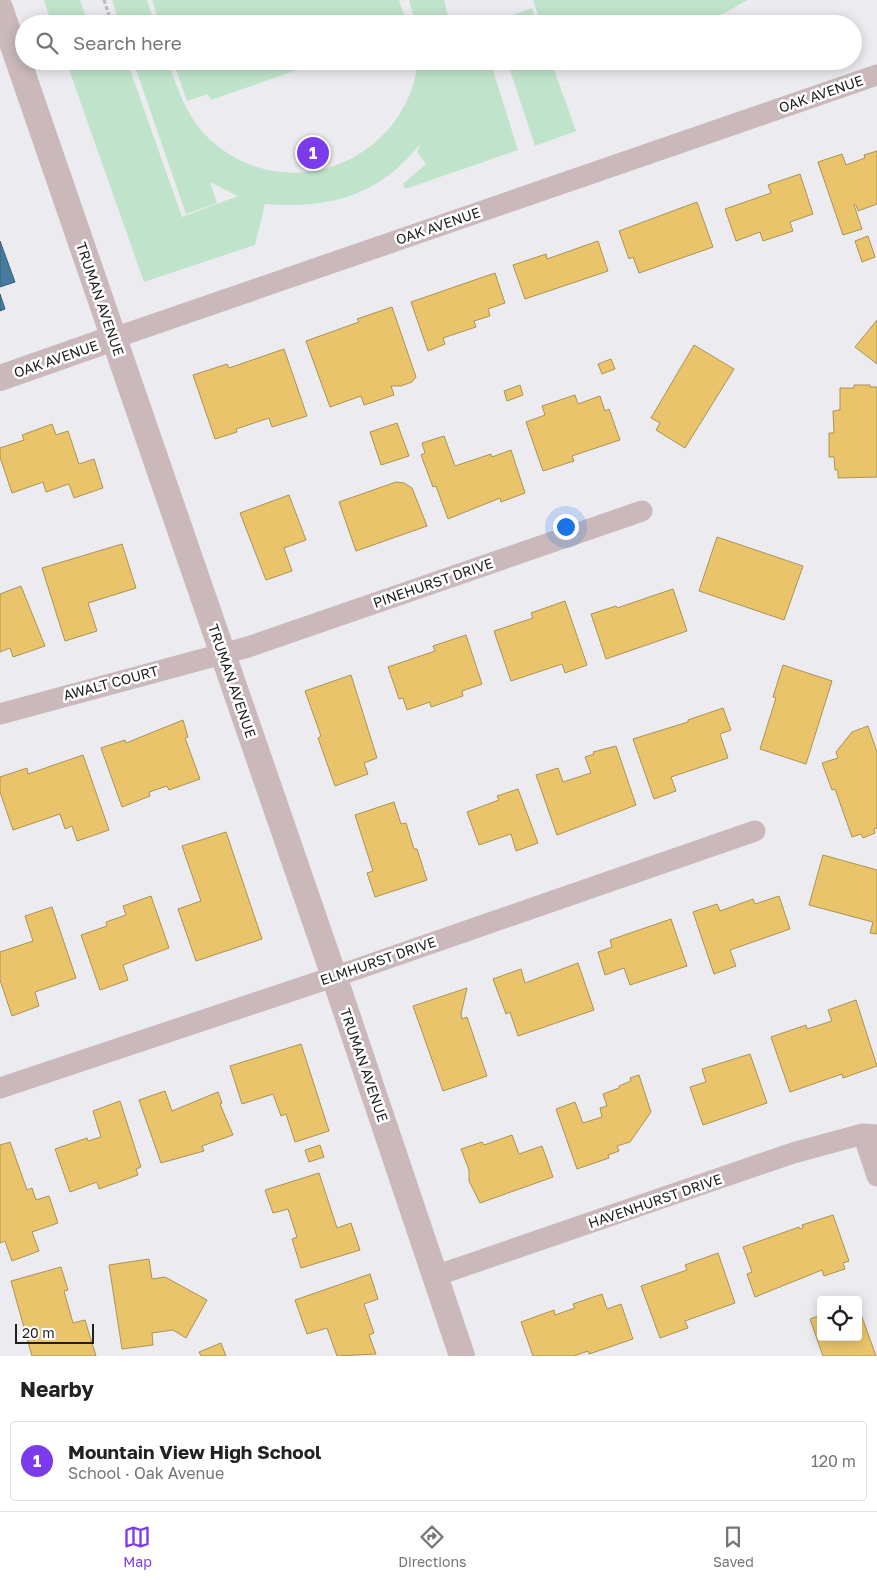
<!DOCTYPE html>
<html lang="en">
<head>
<meta charset="utf-8">
<style>
  :root { --surface:#fff; --page:#f2f2f2; --text:#222; --muted:#767676; --line:#e0e0e0; --accent:#7c3aed }
  body { margin:0; font-family:"Golos Text",sans-serif; background:var(--page); color:var(--text) }
  .controls { position:absolute; right:15px; bottom:15px; display:grid; overflow:hidden; border-radius:5px; box-shadow:0 2px 12px #0003 }
  .controls button { width:45px; height:45px; display:grid; place-items:center; padding:0; border:0; border-bottom:1px solid var(--line); background:var(--surface); color:var(--text); font:25px sans-serif }
  .scale { position:absolute; left:15px; bottom:12px; width:79px; box-sizing:border-box; padding-left:5px; border:2px solid #1f1f23; border-top:0; font-size:14px; line-height:18px; white-space:nowrap; color:#1f1f23; -webkit-text-stroke:4px #fff; paint-order:stroke }
  .you { position:absolute; left:565px; top:526px; width:18px; height:18px; margin:-12px; border:4px solid #fff; border-radius:50%; background:#1a73e8; box-shadow:0 0 0 8px #1a73e833 }
  .badge { display:grid; place-items:center; width:32px; height:32px; border-radius:50%; background:var(--accent); color:#fff; font-size:16px; font-weight:700 }
  .pin { position:absolute; translate:-50% -50%; border:2px solid #fff; box-shadow:0 1px 5px #0006 }
  .list { margin:0; padding:0; list-style:none }
  h2 { display:flex; justify-content:space-between; align-items:center; height:65px; margin:0; padding:0 20px; font-size:21px }
  h2 small { font-size:16px; font-weight:400; color:var(--muted) }
  .list li { display:grid; grid-template-columns:32px 1fr auto; gap:15px; align-items:center; box-sizing:border-box; height:80px; margin:0 10px 10px; padding:0 10px; border:1px solid var(--line); border-radius:5px }
  .list b { display:block; font-size:19px; white-space:nowrap }
  .list p { margin:0; font-size:16px; white-space:nowrap; color:var(--muted) }
  .list em { font-size:16px; font-style:normal; color:var(--muted) }
  .icon { flex:none; width:28px; height:28px; fill:none; stroke:currentColor; stroke-width:2; stroke-linecap:round; stroke-linejoin:round }
  .map { position:relative; flex:none; width:877px; height:1356px; overflow:hidden }
  .search { position:absolute; background:var(--surface); box-shadow:0 2px 12px #0003; left:15px; right:15px; top:15px; height:55px; display:flex; align-items:center; gap:12px; box-sizing:border-box; padding:0 18px; border-radius:28px; color:var(--muted); font-size:19px }
  .sheet { height:155px; background:var(--surface) }
  nav { display:flex; justify-content:space-around; align-items:center; box-sizing:border-box; height:70px; border-top:1px solid var(--line); background:var(--surface); font-size:14px; color:var(--muted) }
  nav a { display:grid; justify-items:center; gap:2px }
  nav .on { color:var(--accent) }
  .map>svg:first-child { display:block }
</style>
</head>
<body>
<div class="map">
<svg width="877" height="1356" viewBox="0 0 877 1356">
  <rect width="100%" height="100%" fill="#ebebf0"/>
  <path fill="#c0e4cb" d="M44,0H80L88,24H52Z
    M112,0H147L155,24H120Z
    M152,0H399L407,24H160Z
    M409,0H444L450,24H416Z
    M533,0H748L704,24H541Z
    M532,8L537,24H501L504,18Z
    M66,61H127L182,217L238,196L210,182L217,203L186,214L133,61H168C178,92 189,122 214,143C290,208 407,160 418,61H490L518,150L405,189L403,184L426,164L417,152L421,143C379,196 330,209 265,204L255,245L144,282Z
    M173,61H322L211,100L208,94L187,101Z
    M507,61H551L576,131L535,146Z"/>
  <path fill="#e9c46a" stroke="#ac9255" d="M877,151V204L858,211L856,205H854L862,229L843,235L818,162L842,154L846,165L865,158L864,155Z
    M800,174L813,214L790,222L793,231L763,241L760,232L736,241L725,209L771,193L768,185Z
    M697,202L713,247L639,273L633,257L629,259L619,231Z
    M868,236L875,257L862,262L855,241Z
    M598,241L608,271L525,299L513,265L546,254L547,259Z
    M495,273L505,303L488,309L490,316L474,321L476,327L443,338L445,344L428,351L411,302Z
    M392,307L416,377L412,382L401,386H391L394,395L364,405L361,396L330,407L306,341L359,322L357,319Z
    M877,320V364L855,347Z
    M694,345L734,369L685,448L656,430L660,423L651,418Z
    M284,349L307,416L272,427L269,418L236,429L237,432L215,439L193,375L227,364L229,368Z
    M611,359L615,369L602,374L598,364Z
    M520,385L523,395L507,401L504,391Z
    M854,385H870V387H877V477L838,478V470H835L834,457H829V433H834L833,411L840,410V388H854Z
    M575,395L578,404L600,396L605,411L609,409L620,440L572,456L574,461L543,471L526,422L545,415L542,406Z
    M397,423L409,456L381,465L370,432Z
    M52,424L56,435L68,431L79,464L94,459L103,488L74,498L69,484L46,492L43,482L12,493L0,457V448L24,440L22,435Z
    M444,436L455,466L491,454L492,457L511,450L525,493L501,502L500,498L448,519L436,486L433,487L421,455L425,453L422,443Z
    M396,482L404,483L412,488L427,526L356,551L339,502Z
    M289,495L306,540L284,548L292,571L266,580L240,513Z
    M717,537L803,566L784,620L699,591Z
    M122,544L136,588L88,603L97,631L65,641L42,568Z
    M21,586L45,646L13,657L10,648L0,652V594Z
    M673,589L687,631L606,659L591,614L616,606L617,608Z
    M565,601L587,665L565,673L562,664L511,681L494,631L533,618L531,613Z
    M466,635L482,684L462,691L463,696L431,707L430,702L407,710L403,698L399,699L388,667L435,651L433,646Z
    M783,665L832,681L806,764L760,749L776,698L773,697Z
    M351,675L377,758L364,763L368,774L335,786L318,738L321,736L305,691Z
    M723,708L731,730L720,734L728,758L671,777L676,791L654,799L633,739L688,722V720Z
    M183,720L188,737L185,738L200,779L169,790L167,786L149,792L150,796L122,807L101,748L125,740L126,743Z
    M868,726L877,752V828L874,829L875,833L863,838L861,834L852,837L835,789L832,790L822,763L838,758L836,752L852,732Z
    M616,746L636,805L557,835L536,775L558,768L563,782L591,773L585,757L594,754L593,752Z
    M83,755L109,830L77,841L72,826L65,829L60,814L13,830L0,792V777L27,768L28,774Z
    M518,789L538,843L516,851L511,834L479,845L467,812L499,800L497,796Z
    M394,802L401,824L406,823L414,849H417L427,880L375,897L367,873L373,871L355,815Z
    M226,832L262,939L196,961L178,909L201,901L182,846Z
    M823,855L877,870V934L870,933L873,922L809,905Z
    M151,896L169,948L123,965L128,980L100,990L81,935L107,926L106,922L126,915L123,906Z
    M779,896L790,929L730,950L736,966L714,974L693,912L717,904L720,911L753,899L755,904Z
    M52,907L76,978L35,992L39,1006L12,1016L0,980V952L33,941L25,916Z
    M671,919L687,966L630,985L624,968L605,975L598,952L612,947L610,940Z
    M578,963L594,1010L518,1036L510,1012L506,1014L493,979L521,969L525,983Z
    M467,988L461,1014L462,1019L467,1017L487,1076L443,1091L413,1006Z
    M856,1000L877,1066L843,1078L842,1074L790,1092L771,1037L806,1025L807,1029L832,1021L828,1010Z
    M301,1044L329,1131L295,1142L286,1114L281,1116L273,1094L242,1104L230,1066Z
    M750,1054L767,1103L703,1125L690,1087L706,1082L702,1069Z
    M639,1075L651,1112L630,1142L617,1146L619,1151L608,1155L609,1158L577,1169L556,1109L575,1102L583,1123L602,1117L600,1108L607,1106L603,1094L619,1088V1086L631,1081L630,1078Z
    M165,1091L172,1111L218,1092L222,1103L220,1104L233,1135L202,1146L204,1151L161,1163L139,1100Z
    M120,1101L141,1167L136,1169L138,1175L99,1189L97,1182L70,1192L55,1149L87,1138L88,1141L101,1137L93,1111Z
    M512,1135L519,1154L542,1146L553,1177L480,1203L469,1181V1170L461,1149L482,1142L484,1145Z
    M10,1142L27,1190L32,1188L36,1200L49,1196L58,1223L32,1232L39,1251L12,1261L5,1241L0,1243V1145Z
    M320,1145L324,1157L309,1162L305,1150Z
    M319,1173L337,1228L351,1223L360,1250L301,1268L292,1239L297,1237L288,1209L273,1213L265,1190Z
    M833,1215L849,1261L843,1263L845,1269L824,1276L822,1270L755,1297L747,1274L752,1272L743,1247L799,1227L800,1229L803,1228L802,1225Z
    M718,1253L735,1303L685,1321L688,1328L660,1338L641,1286L687,1270L685,1265Z
    M149,1259L152,1279L165,1277L207,1300L186,1338L173,1330L152,1333L153,1345L122,1349L109,1265Z
    M61,1267L68,1290L64,1291L73,1323L85,1320L96,1356H32L11,1281Z
    M370,1274L378,1299L364,1304L374,1333L369,1335L376,1354L337,1356L327,1328L307,1334L295,1300Z
    M602,1294L607,1309L621,1304L633,1339L589,1354L588,1351L574,1356H533L521,1322L554,1310L555,1315L575,1308L573,1304Z
    M858,1306L876,1356H823L810,1319L821,1315V1337H858Z
    M221,1343L226,1356H201L199,1352Z"/>
  <path fill="#457b9d" stroke="#3a5f78" d="M0,241L15,282L0,287Z
    M0,294L5,309L0,311Z"/>
  <g fill="none" stroke-linecap="round" stroke-linejoin="round">
    <path stroke="#c0b6b9" stroke-width="3" stroke-dasharray="4 2.5" stroke-linecap="butt" d="M104,0L112,24"/>
    <path stroke="#cab8ba" stroke-width="21" d="M114,338L877,75
      M0,714L248,647L642,511
      M0,1088L360,968L755,831
      M863,1134L877,1176
      M435,1276L793,1153L863,1134L877,1135"/>
    <path stroke="#cab8ba" stroke-width="26" d="M0,8L334,976L462,1356
      M0,378L114,338"/>
  </g>
  <g text-anchor="middle" stroke-width="5" stroke-linejoin="round" paint-order="stroke">
    <g font-size="14" fill="#1f1f23" stroke="#fff">
      <text transform="translate(821 94) rotate(-19)" y="5">OAK AVENUE</text>
      <text transform="translate(438 226) rotate(-19)" y="5">OAK AVENUE</text>
      <text transform="translate(100 299) rotate(71)" y="5">TRUMAN AVENUE</text>
      <text transform="translate(56 359) rotate(-19)" y="5">OAK AVENUE</text>
      <text transform="translate(433 583) rotate(-19)" y="5">PINEHURST DRIVE</text>
      <text transform="translate(232 681) rotate(71)" y="5">TRUMAN AVENUE</text>
      <text transform="translate(111 683) rotate(-15)" y="5">AWALT COURT</text>
      <text transform="translate(378 961) rotate(-19)" y="5">ELMHURST DRIVE</text>
      <text transform="translate(364 1065) rotate(71)" y="5">TRUMAN AVENUE</text>
      <text transform="translate(655 1201) rotate(-19)" y="5">HAVENHURST DRIVE</text>
    </g>
  </g>
</svg>
<div class="controls">
<button><svg class="icon" aria-label="locate" viewBox="0 0 24 24"><circle cx="12" cy="12" r="6"/><path d="M12 2v4M12 18v4M2 12h4M18 12h4"/></svg></button>
</div>
<div class="scale">20 m</div>
<div class="you"></div>
<div class="pin badge" style="left:313px;top:153px">1</div>
<div class="search"><svg class="icon" aria-label="search" viewBox="0 0 24 24"><circle cx="10" cy="10" r="6"/><path d="M15 15l6 6"/></svg>Search here</div>
</div>
<section class="sheet">
<h2>Nearby<small></small></h2>
<ul class="list">
<li><span class="badge">1</span><div><b>Mountain View High School</b><p>School · Oak Avenue</p></div><em>120 m</em></li>
</ul>
</section>
<nav>
<a class="on"><svg class="icon" aria-label="map" viewBox="0 0 24 24"><path d="M3 6l6-2 6 2 6-2v14l-6 2-6-2-6 2zM9 4v14M15 6v14"/></svg>Map</a>
<a><svg class="icon" aria-label="directions" viewBox="0 0 24 24"><path d="M12 3l9 9-9 9-9-9zM9 14v-3h6M13 9l2 2-2 2"/></svg>Directions</a>
<a><svg class="icon" aria-label="saved" viewBox="0 0 24 24"><path d="M7 4h10v16l-5-4-5 4z"/></svg>Saved</a>
</nav>
</body>
</html>
